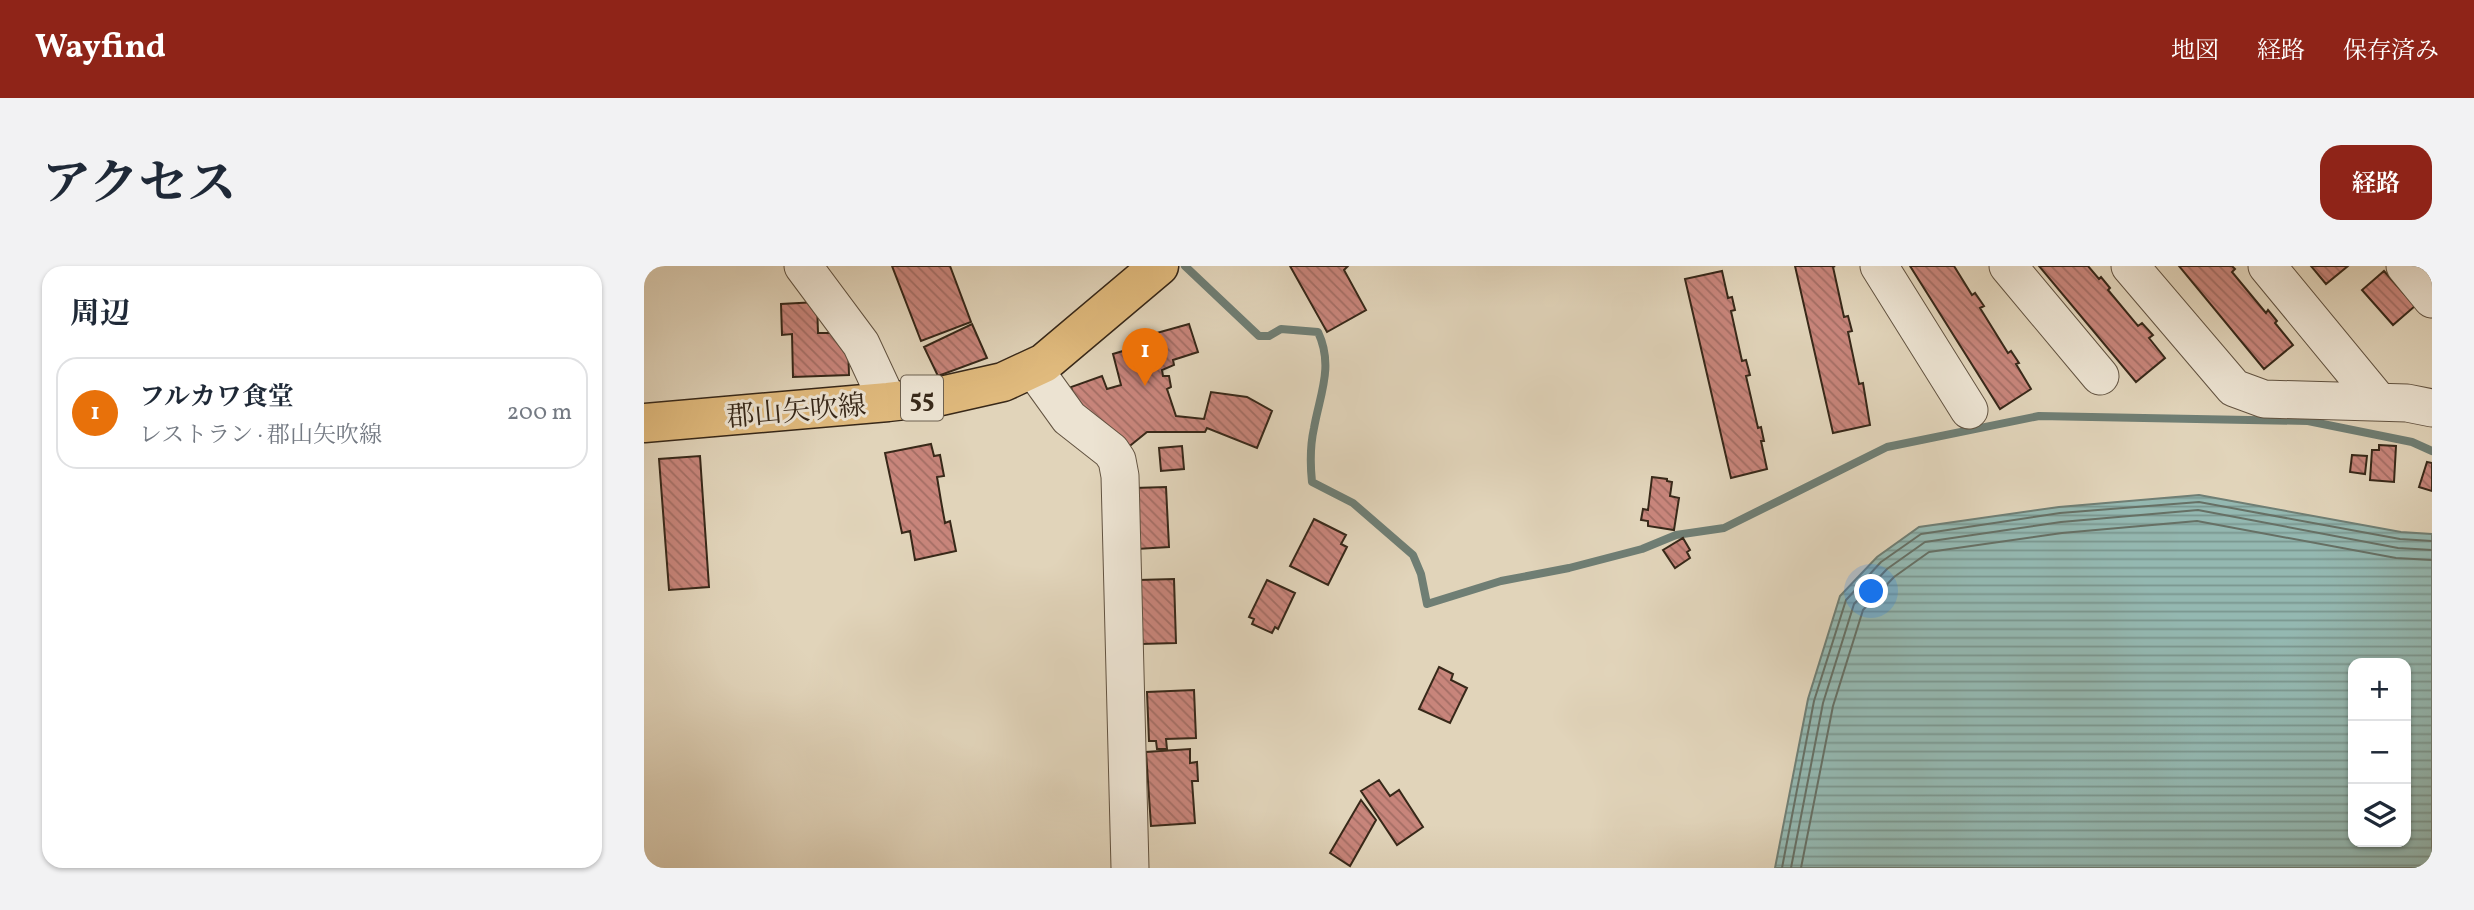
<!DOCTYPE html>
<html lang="ja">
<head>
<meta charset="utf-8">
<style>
  :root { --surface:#fff; --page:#f2f2f3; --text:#1f2937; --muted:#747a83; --line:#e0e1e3; --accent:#8f2418 }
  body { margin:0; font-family:Vollkorn,"Noto Serif JP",serif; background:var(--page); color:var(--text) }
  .controls { position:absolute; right:21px; bottom:21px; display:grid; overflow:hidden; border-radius:14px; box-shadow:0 2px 5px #0004 }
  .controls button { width:63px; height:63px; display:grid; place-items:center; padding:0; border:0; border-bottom:2px solid var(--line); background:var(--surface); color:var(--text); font:35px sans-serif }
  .you { position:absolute; left:1228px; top:326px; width:24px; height:24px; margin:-18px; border:5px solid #fff; border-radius:50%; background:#1a73e8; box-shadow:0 0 0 10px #1a73e833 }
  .badge { display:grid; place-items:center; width:46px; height:46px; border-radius:50%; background:var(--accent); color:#fff; font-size:23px; font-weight:700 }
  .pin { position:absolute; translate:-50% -58px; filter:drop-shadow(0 2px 4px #0008) }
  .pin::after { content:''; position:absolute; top:37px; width:24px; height:21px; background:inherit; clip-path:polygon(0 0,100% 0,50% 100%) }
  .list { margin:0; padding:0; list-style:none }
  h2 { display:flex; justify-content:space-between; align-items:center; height:91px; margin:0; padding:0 28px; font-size:30px }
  h2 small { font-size:23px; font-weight:400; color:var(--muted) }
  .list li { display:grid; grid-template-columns:46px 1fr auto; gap:21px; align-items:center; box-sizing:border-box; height:112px; margin:0 14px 14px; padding:0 14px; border:2px solid var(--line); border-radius:21px }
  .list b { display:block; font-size:26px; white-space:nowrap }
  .list p { margin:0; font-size:23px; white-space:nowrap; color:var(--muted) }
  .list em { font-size:23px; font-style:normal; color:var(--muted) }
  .icon { flex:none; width:38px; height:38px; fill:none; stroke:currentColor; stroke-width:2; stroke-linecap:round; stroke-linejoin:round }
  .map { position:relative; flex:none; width:1788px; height:602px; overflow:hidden; border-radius:21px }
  header { display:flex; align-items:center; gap:42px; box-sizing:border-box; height:98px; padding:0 35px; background:var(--accent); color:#fff }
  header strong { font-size:33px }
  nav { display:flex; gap:38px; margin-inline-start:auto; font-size:24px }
  .intro { display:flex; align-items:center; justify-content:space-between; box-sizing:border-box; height:168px; padding:0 42px }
  h1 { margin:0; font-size:49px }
  .button { padding:18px 32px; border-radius:21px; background:var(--accent); color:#fff; font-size:24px; font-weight:700 }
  main { display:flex; gap:42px; padding:0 42px }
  aside { flex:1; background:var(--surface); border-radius:21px; box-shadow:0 2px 5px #0004 }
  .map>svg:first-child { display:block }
</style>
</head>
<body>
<header>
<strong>Wayfind</strong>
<nav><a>地図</a><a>経路</a><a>保存済み</a></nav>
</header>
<div class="intro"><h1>アクセス</h1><a class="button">経路</a></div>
<main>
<aside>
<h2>周辺<small></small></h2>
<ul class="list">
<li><span class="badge" style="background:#e8710a">1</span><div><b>フルカワ食堂</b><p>レストラン · 郡山矢吹線</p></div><em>200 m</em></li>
</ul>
</aside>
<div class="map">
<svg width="1788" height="602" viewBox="0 0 1788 602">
  <defs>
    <pattern id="water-rules" width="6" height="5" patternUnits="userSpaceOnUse" patternTransform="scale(1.75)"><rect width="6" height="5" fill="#94b8b1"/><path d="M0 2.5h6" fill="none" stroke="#7a968f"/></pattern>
    <pattern id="building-back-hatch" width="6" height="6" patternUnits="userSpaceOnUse" patternTransform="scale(1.75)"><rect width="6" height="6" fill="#c8857b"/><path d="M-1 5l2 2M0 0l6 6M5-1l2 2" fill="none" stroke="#a36d64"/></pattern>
  </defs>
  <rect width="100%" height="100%" fill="#e1d4ba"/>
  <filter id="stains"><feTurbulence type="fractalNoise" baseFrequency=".00286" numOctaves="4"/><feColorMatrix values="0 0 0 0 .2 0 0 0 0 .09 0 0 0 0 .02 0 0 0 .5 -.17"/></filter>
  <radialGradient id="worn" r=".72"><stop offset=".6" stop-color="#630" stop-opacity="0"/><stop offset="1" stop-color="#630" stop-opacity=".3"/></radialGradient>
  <path fill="url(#water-rules)" stroke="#6f7e74" stroke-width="2" fill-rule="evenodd" d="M1555,229L1757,266L1788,268V602H1131L1164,433L1196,330L1233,291L1275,261L1415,241ZM1709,397H1762V576H1709Z"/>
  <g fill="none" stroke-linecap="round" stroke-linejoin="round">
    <path stroke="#667065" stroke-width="2" d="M1138,602L1170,435L1202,334L1237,296L1277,268L1416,247L1555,236L1756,273L1788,275
      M1147,602L1179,437L1210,338L1243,303L1281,276L1417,256L1554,244L1754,282L1788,284
      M1157,602L1189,440L1219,344L1250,311L1285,286L1418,267L1553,255L1752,292L1788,294"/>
    <path stroke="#6f7e74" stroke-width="8" d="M541,0L615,70H625L637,63L674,66C690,100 676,128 670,162C666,180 666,197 668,216L709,237L769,289L777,308L783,338L857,315L925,302L998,283L1032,269L1080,262L1243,181L1395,150L1664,155L1768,176L1788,185"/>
  </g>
  <path fill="url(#building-back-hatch)" stroke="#372819" stroke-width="2" d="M248,0H306L327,56L277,75Z
    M646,0H704L700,4L722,44L683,66Z
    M1151,0H1191L1189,1L1200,51L1204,50L1208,65L1204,66L1215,118L1219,117L1226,159L1189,167Z
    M1266,0H1310L1328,29L1331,27L1340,40L1336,42L1364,87L1367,85L1375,97L1372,98L1387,123L1356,143Z
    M1395,0H1444L1455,13L1457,11L1466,22L1464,24L1494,60L1498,57L1509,69L1505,72L1521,92L1492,116Z
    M1535,0H1588L1591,3L1588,6L1622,47L1624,44L1633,55L1631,57L1649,79L1620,103Z
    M1667,0H1704L1682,18Z
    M1078,5L1084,32L1088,31L1091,44L1087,45L1098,95L1102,94L1106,109L1102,110L1114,162L1117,161L1120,175H1117L1123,203L1087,212L1041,13Z
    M1740,5L1771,40L1749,59L1718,24Z
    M173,36L174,67H194L204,77L205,109L149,111L148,68L138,69L137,38Z
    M328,58L343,92L294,110L280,81Z
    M545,58L554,86L529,94L530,99L518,104L519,110H525L527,121L523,123L532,150L560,153L567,126L603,131L628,145L613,182L563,162L561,166H503L482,183L436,150L427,121L458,110L463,123L477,119L469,88L509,76V68Z
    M287,178L290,190L296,189L300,210L293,211L297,235L301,257L306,255L312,285L271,294L266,265L258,267L241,187Z
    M1735,179L1752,180L1750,216L1726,214L1728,184H1735Z
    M538,180L540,203L517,205L515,182Z
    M1708,189L1723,190L1721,208L1706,206Z
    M56,190L65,321L25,324L15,193Z
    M1783,196L1788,197V225L1775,221Z
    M1008,211L1023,213V215L1028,216L1026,230L1035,232L1030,264L1004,260V255L997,254L999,243L1004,244Z
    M522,221L525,281L493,283L490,222Z
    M670,253L702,269L697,278L703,281L684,319L646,300Z
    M1039,272L1046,284L1043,286L1046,292L1031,302L1019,284Z
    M530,313L532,377L497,378L495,314Z
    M623,314L651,327L634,363L631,361L628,367L608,358L610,353L605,351Z
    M795,401L809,408L807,414L823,422L806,457L775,443Z
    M550,424L552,472L522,473L523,483H513L512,475H505L503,426Z
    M546,483V497L553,496L554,515H548L551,557L507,560L502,486Z
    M735,514L746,530L755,524L779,561L753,579L717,525Z
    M717,534L732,554L706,600L686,587Z"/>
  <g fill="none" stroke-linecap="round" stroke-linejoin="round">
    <g stroke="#625341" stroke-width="39">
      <path id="minor" d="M159,0L217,78L244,136
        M1235,0L1325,144
        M1364,0L1456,110
        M1486,0L1590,122L1620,133L1763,137L1788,142
        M1623,0L1735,136
        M1761,0L1788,33
        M389,102L425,152L467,185L473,194L476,210L486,602"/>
    </g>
    <g stroke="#372819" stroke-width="41">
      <path id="major" d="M0,157L244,136L297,130L359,116L400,97L515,0"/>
    </g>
    <use href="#minor" stroke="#ece3d2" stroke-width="37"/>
    <use href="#major" stroke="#e0ba7d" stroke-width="38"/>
  </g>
  <g text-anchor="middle" stroke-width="6" stroke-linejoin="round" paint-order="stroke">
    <rect fill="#ece3d2" stroke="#6d6050" stroke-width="2" x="257" y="109.5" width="42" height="45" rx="5"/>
    <g font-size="26" font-weight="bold" fill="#372819">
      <text x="278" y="141">55</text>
    </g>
    <g font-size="28" fill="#372819" stroke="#ece3d2">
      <text transform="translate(152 144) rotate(-5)" y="10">郡山矢吹線</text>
    </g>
  </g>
  <rect width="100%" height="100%" filter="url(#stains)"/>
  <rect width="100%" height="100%" fill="url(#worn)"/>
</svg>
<div class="controls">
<button>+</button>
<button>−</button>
<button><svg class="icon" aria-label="layers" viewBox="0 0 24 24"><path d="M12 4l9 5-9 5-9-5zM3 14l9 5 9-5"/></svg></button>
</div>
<div class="you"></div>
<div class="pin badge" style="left:501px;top:120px;background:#e8710a">1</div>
</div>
</main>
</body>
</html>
